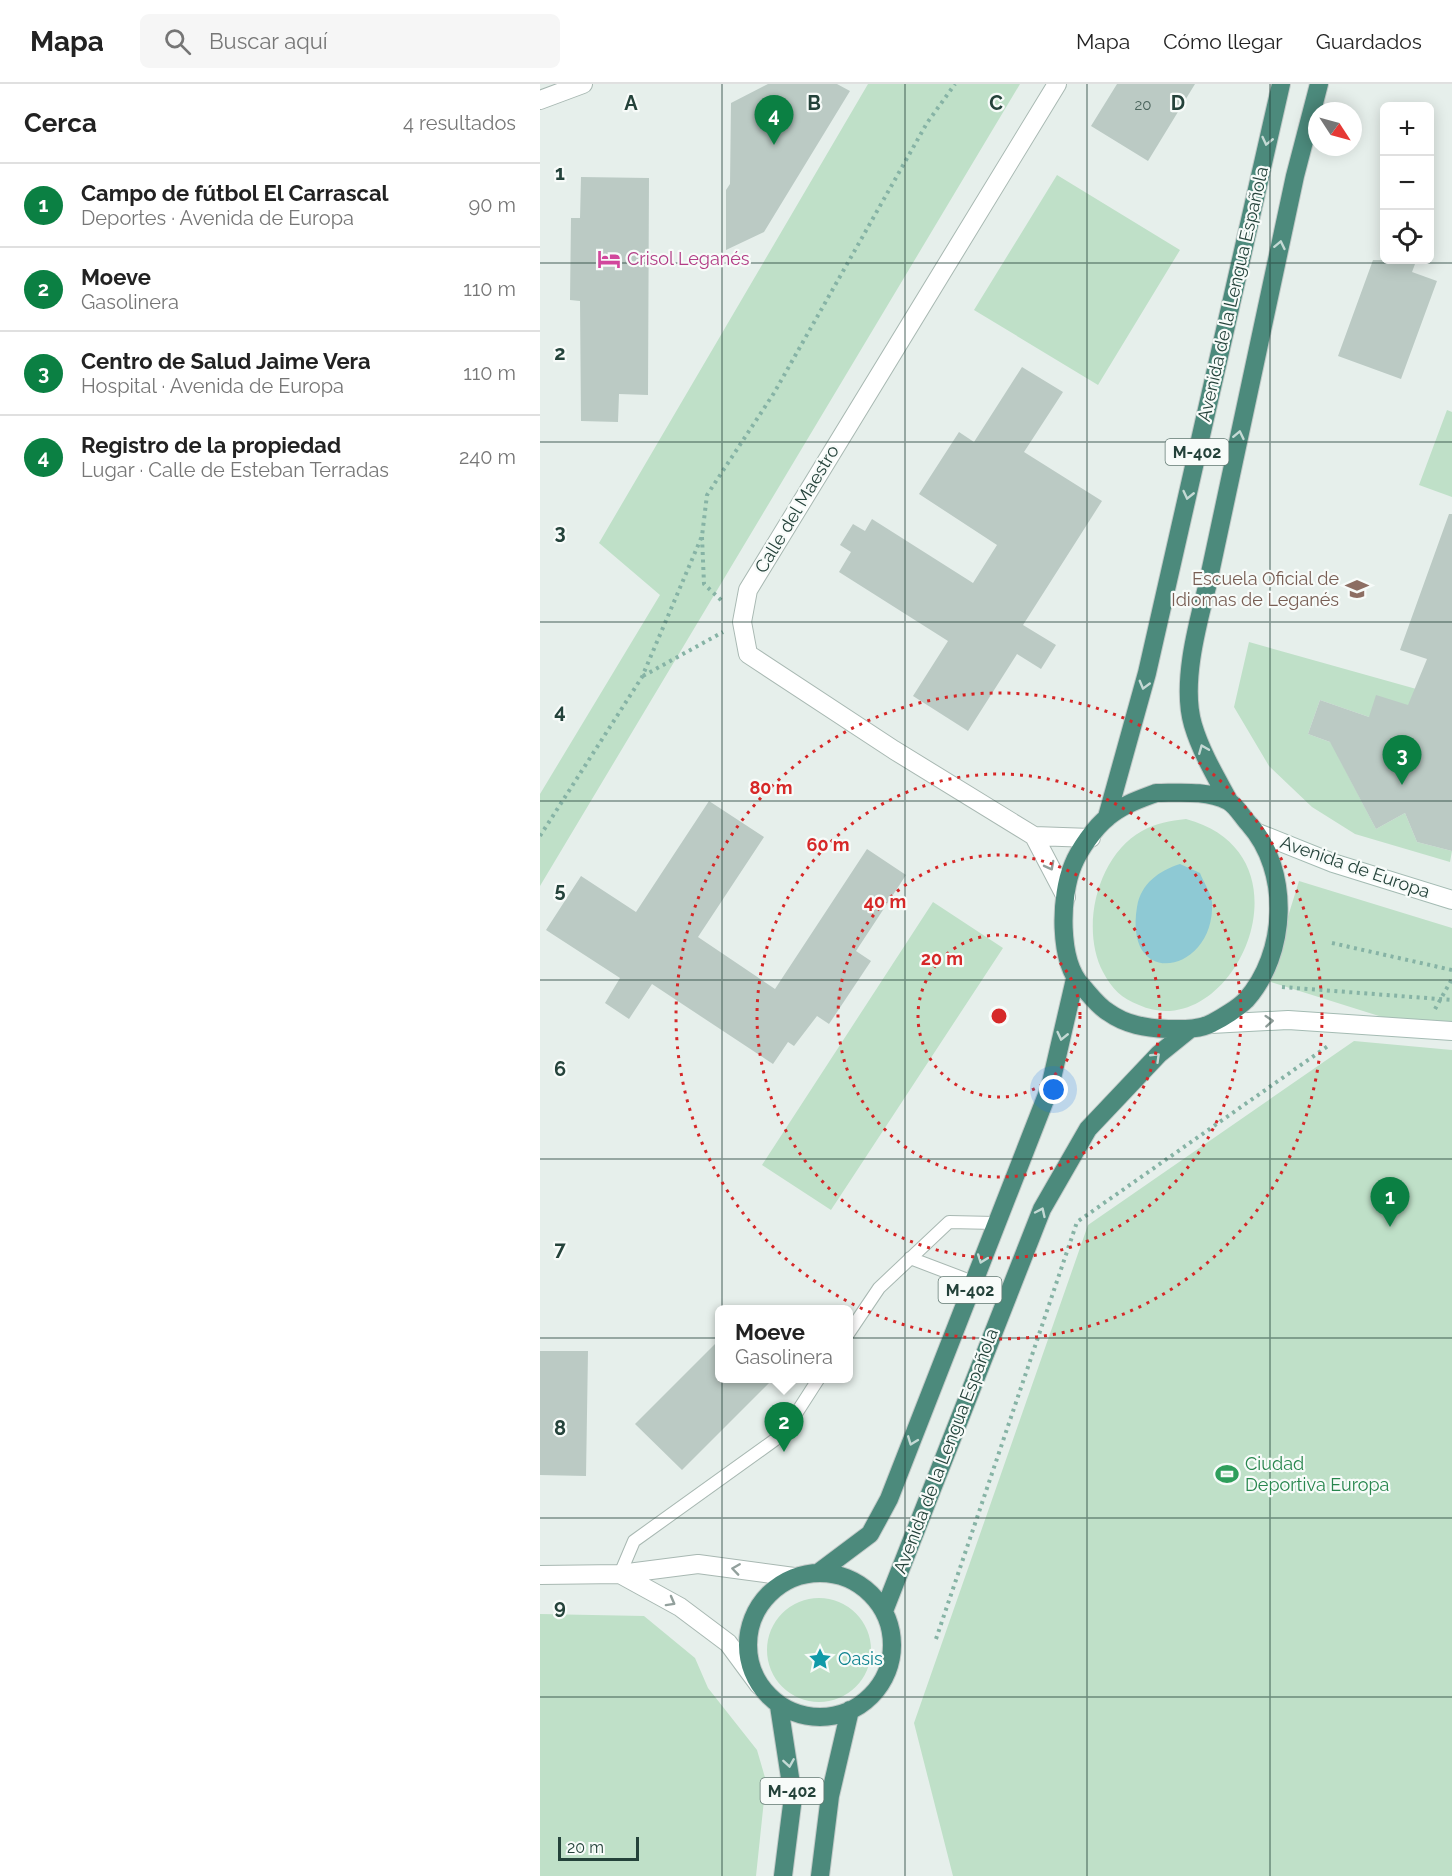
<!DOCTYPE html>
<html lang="es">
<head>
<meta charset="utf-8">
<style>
  :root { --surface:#fff; --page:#f6f6f6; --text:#222; --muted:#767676; --line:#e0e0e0; --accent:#0b8043 }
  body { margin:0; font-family:Raleway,sans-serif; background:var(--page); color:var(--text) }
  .controls { position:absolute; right:18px; top:18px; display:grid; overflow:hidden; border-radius:9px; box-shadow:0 3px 15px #0003 }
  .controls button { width:54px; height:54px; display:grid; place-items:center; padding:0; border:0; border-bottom:2px solid var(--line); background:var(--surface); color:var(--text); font:30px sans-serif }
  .compass { position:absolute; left:768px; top:18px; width:54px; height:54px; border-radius:50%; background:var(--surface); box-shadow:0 3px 15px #0003; rotate:126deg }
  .scale { position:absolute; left:18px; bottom:15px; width:81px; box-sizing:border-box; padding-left:6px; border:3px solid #24423a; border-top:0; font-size:16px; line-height:21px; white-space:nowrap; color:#24423a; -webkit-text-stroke:4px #f7fbf9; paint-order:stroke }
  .you { position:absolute; left:514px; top:1006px; width:21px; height:21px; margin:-15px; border:4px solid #fff; border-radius:50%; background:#1a73e8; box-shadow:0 0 0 9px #1a73e833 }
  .badge { display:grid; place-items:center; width:39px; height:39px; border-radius:50%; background:var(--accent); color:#fff; font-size:20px; font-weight:700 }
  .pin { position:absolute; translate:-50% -50px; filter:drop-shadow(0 2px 3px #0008) }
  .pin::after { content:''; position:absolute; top:32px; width:21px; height:18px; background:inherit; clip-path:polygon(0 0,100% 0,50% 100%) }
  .popup { position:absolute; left:175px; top:1221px; width:138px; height:78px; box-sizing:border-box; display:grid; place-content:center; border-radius:9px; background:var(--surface); filter:drop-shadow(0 2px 4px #0005); font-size:20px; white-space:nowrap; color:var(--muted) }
  .popup b { font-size:22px; color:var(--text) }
  .popup::after { content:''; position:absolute; left:50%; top:100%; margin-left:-12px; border:12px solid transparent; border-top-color:var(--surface) }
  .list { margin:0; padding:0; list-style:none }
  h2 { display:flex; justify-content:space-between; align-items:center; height:78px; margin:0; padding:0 24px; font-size:26px }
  h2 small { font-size:20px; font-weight:400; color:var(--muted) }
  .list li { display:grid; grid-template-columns:39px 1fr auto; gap:18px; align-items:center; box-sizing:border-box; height:84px; padding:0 24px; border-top:2px solid var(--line) }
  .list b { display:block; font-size:22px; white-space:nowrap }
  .list p { margin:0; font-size:20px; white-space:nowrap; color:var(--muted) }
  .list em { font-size:20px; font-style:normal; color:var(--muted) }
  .icon { flex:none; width:33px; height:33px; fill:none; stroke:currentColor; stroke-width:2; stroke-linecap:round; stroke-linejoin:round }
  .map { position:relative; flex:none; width:912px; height:1792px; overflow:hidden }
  header { display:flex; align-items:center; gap:36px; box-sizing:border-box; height:84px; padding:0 30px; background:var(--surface); border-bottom:2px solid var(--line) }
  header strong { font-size:28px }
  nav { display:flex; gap:33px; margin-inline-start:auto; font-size:21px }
  .search { width:420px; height:54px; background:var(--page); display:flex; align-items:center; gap:15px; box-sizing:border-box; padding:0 21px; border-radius:9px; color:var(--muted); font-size:22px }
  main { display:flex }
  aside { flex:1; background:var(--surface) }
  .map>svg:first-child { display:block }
</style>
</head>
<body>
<header>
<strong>Mapa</strong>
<div class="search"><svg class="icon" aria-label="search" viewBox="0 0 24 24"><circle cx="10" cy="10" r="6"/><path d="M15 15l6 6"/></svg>Buscar aquí</div>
<nav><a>Mapa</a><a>Cómo llegar</a><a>Guardados</a></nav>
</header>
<main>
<aside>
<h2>Cerca<small>4 resultados</small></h2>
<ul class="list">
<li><span class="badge">1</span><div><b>Campo de fútbol El Carrascal</b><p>Deportes · Avenida de Europa</p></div><em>90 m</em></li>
<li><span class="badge">2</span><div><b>Moeve</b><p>Gasolinera</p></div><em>110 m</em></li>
<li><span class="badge">3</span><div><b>Centro de Salud Jaime Vera</b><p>Hospital · Avenida de Europa</p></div><em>110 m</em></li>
<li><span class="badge">4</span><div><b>Registro de la propiedad</b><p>Lugar · Calle de Esteban Terradas</p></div><em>240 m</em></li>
</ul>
</aside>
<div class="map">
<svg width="912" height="1792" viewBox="0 0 912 1792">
  <rect width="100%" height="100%" fill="#e6efeb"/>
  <path fill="#bfe0c8" d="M328,0H480L0,802V710L120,511L59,459Z
    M517,91L640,166L558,301L434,226Z
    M907,326L912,328V413L879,401Z
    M709,558L912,615L829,633L780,616L768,650L809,665L798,672L836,745L865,729L877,758L912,767L910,778L815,750L772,723L729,682L694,623Z
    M646,735C780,771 692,963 599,921C581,914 572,905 563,888C540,844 557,772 602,747C616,739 630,737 646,735Z
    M759,797L912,844V955L728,897Z
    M393,818L463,864L291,1126L222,1081Z
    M814,957L912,966V1792H413L374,1639L548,1141Z
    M227 1566a52 52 0 1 1 104 0a52 52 0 1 1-104 0Z
    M0,1530L104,1532L155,1574L168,1604L217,1666L226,1697L216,1792H0Z"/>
  <path fill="#8ec9d4" d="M640,780L660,789C663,797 671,809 672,818C676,889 583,908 597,823C601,799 619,787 640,780Z"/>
  <path fill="#bbcac4" d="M228,0H297L310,7L224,148L186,166V106L190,100L191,19Z
    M577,0H655L608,77L551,42Z
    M41,93L109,94L108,311L79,310L78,338L41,337L40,217L30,216L31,134H40Z
    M833,176H863L875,180L872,188L897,197L861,295L798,272Z
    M482,283L523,308L484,368L562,417L483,541L516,561L501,585L477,570L428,647L373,612L408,557L299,488L311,468L300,461L313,440L325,447L332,435L433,499L457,461L379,410L419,348L434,358Z
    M909,430H912V767L877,758L865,729L836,745L790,658L768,650L780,616L829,633L836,611L868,621L887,575L860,566Z
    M169,717L224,753L158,853L235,905L327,765L366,791L316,867L331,877L289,940L277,932L254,962L248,958L233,980L112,900L89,935L65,919L80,894L6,846L41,792L96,828Z
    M180,1255V1294H234L142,1386L95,1340Z
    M0,1267H48L46,1392L0,1391Z"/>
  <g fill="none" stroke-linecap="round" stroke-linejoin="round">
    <g stroke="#a8b8b2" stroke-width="14">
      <path id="service" d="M370,1174L433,1198
        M308,1250L339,1204L409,1138L455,1139
        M80,1490L94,1457L243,1350L279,1294"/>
    </g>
    <g stroke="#a8b8b2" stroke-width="20">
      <path id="minor" d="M517,0L208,506L202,538L208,570L354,666L494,752L551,754
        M0,16L43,0
        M494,752L526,813
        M80,1490L140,1523L188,1559L219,1601
        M0,1491L80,1490L158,1480L254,1493"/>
    </g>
    <g stroke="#a4bbb3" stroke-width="20">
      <path id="secondary" d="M718,749L793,779L912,816
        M671,940L748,936L912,947"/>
    </g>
    <g stroke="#c2cac8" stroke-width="20">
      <path id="trunk" d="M616,709C639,709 667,706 688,717C696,721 703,734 709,740C751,787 747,870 706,916C698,924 682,934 672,939C659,946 642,945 628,945C606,944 586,941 568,928C558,922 550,911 542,902C518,877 520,812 533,781C539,766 555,743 568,733C582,721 600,715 616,709Z
        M689,717C676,693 661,668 653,641C641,601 657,542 667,503L755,92L779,0
        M567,733L607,589L741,0
        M278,1489L330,1450L349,1415L510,1003L535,895
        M208 1561a72 72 0 1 1 144 0a72 72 0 1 1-144 0Z
        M344,1527L502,1125L548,1045L619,970L650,945
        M239,1622L253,1713L243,1792
        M280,1792L290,1712L310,1626"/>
    </g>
    <path stroke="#86b3a5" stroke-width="4" stroke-dasharray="3 4.5" stroke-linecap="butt" d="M162,453L164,500L183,518
      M103,592L183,548
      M0,752L102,593L162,452L167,411L234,309L387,39L415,0
      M792,859L912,886
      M742,903L912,916
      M895,925L912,895
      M396,1555L537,1138L788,962"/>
    <use href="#service" stroke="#fff" stroke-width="12"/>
    <use href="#minor" stroke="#fff" stroke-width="18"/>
    <use href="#secondary" stroke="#fff" stroke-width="18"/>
    <use href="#trunk" stroke="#4c8a7c" stroke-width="18"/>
  </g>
  <defs><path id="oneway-chevron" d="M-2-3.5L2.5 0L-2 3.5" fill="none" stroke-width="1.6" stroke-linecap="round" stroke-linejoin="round" transform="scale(1.5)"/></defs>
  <g stroke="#c4d9d4">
    <use href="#oneway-chevron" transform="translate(727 57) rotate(103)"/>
    <use href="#oneway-chevron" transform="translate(740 161) rotate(-78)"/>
    <use href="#oneway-chevron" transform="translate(699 351) rotate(-78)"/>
    <use href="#oneway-chevron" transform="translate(648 411) rotate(103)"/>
    <use href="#oneway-chevron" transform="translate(604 601) rotate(105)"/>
    <use href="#oneway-chevron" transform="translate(663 665) rotate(-112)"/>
    <use href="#oneway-chevron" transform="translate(522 952) rotate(103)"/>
    <use href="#oneway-chevron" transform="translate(616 973) rotate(-44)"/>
    <use href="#oneway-chevron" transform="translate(501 1128) rotate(-65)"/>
    <use href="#oneway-chevron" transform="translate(442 1175) rotate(110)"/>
    <use href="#oneway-chevron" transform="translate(372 1357) rotate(111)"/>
    <use href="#oneway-chevron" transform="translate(249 1679) rotate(81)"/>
  </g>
  <g stroke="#92a09c">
    <use href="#oneway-chevron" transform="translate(510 782) rotate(62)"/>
    <use href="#oneway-chevron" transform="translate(729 937) rotate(-4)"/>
    <use href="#oneway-chevron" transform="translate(196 1485) rotate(-172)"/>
    <use href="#oneway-chevron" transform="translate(131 1518) rotate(29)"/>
  </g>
  <path fill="none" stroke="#24423a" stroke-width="1.5" stroke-opacity="0.55" d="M182,0V1792M365,0V1792M547,0V1792M730,0V1792M0,179H912M0,358H912M0,538H912M0,717H912M0,896H912M0,1075H912M0,1254H912M0,1434H912M0,1613H912"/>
  <g fill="none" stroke="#d62828" stroke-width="3" stroke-dasharray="3 6">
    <circle cx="459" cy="932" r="81"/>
    <circle cx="459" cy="932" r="161"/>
    <circle cx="459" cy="932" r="242"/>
    <circle cx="459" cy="932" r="323"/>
  </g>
  <defs>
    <g id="hotel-bare" transform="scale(1.8)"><path d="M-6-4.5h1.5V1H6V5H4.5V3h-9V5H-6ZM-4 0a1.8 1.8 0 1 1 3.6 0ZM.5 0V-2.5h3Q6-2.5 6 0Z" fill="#d1479c" stroke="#f7fbf9" stroke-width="2.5" paint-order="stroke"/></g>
    <g id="school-bare" transform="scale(1.8)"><path d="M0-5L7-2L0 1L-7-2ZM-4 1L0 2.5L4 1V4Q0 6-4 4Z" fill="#8d6e63" stroke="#f7fbf9" stroke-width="2.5" paint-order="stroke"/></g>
    <g id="stadium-bare" transform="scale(1.8)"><path d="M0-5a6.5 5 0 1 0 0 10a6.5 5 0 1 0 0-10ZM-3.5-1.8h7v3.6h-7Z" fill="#2e9e5b" stroke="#f7fbf9" stroke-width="2.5" paint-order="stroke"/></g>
    <g id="sight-bare" transform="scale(1.8)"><path d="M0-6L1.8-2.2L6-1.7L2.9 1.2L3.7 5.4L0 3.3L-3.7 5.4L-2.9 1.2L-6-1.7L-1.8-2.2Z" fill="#0f9aa8" stroke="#f7fbf9" stroke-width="2.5" paint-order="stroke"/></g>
  </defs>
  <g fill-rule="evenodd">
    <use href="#hotel-bare" x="69" y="175"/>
    <use href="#school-bare" x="817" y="505"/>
    <use href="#stadium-bare" x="687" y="1390"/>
    <use href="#sight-bare" x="280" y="1575"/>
  </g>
  <g text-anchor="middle" stroke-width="4.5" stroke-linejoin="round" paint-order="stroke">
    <g font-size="15" fill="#4a645c">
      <text x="603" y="26">20</text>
    </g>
    <g fill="#f7fbf9" stroke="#637a73" stroke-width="1.5">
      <rect x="625.5" y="355" width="63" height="26" rx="4.5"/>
      <rect x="398.5" y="1193" width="63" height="26" rx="4.5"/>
      <rect x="220.5" y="1694" width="63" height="26" rx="4.5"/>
    </g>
    <g font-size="16" font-weight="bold" fill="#24423a">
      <text x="657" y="374">M-402</text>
      <text x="430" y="1212">M-402</text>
      <text x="252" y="1713">M-402</text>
    </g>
    <g font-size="18" fill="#b23c85" stroke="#f7fbf9" text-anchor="start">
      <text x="87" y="181">Crisol Leganés</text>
    </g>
    <g font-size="18" fill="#24423a" stroke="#f7fbf9">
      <text transform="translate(693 210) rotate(-77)" y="6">Avenida de la Lengua Española</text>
      <text transform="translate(257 425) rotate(-59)" y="6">Calle del Maestro</text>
      <text transform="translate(815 783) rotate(19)" y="6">Avenida de Europa</text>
      <text transform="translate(406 1367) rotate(-69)" y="6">Avenida de la Lengua Española</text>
    </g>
    <g font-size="18" fill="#785e54" stroke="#f7fbf9" text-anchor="end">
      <text x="799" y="501">Escuela Oficial de<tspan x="799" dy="21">Idiomas de Leganés</tspan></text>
    </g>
    <g font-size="18" fill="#27864d" stroke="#f7fbf9" text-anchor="start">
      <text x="705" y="1386">Ciudad<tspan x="705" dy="21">Deportiva Europa</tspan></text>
    </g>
    <g font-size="18" fill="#0d838f" stroke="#f7fbf9" text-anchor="start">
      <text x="298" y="1581">Oasis</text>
    </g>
  </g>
  <g font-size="20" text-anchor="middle" font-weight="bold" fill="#24423a" stroke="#f7fbf9" stroke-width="4.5" stroke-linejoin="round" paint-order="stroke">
    <text x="91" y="26">A</text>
    <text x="274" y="26">B</text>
    <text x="456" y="26">C</text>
    <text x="638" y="26">D</text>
    <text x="20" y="96">1</text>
    <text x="20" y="276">2</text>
    <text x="20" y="455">3</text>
    <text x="20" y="634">4</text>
    <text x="20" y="813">5</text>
    <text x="20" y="992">6</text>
    <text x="20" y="1172">7</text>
    <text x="20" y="1351">8</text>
    <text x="20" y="1530">9</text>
  </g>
  <circle cx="459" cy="932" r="9" fill="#d62828" stroke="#f7fbf9" stroke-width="3"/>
  <g font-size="18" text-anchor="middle" font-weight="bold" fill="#d62828" stroke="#f7fbf9" stroke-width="4.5" stroke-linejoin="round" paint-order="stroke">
    <text x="231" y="710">80 m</text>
    <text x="288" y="767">60 m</text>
    <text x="345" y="824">40 m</text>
    <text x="402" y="881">20 m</text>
  </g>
</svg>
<div class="controls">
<button>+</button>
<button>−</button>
<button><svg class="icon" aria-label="locate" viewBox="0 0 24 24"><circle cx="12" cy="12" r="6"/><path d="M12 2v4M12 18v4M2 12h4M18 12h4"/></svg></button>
</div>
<svg class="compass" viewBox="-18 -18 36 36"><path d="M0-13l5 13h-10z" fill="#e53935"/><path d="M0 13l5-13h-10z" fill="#767676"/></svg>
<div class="scale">20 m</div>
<div class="you"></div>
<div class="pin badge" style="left:850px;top:1143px">1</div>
<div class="pin badge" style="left:244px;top:1368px">2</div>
<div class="popup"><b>Moeve</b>Gasolinera</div>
<div class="pin badge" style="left:862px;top:701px">3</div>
<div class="pin badge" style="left:234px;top:61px">4</div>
</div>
</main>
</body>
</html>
